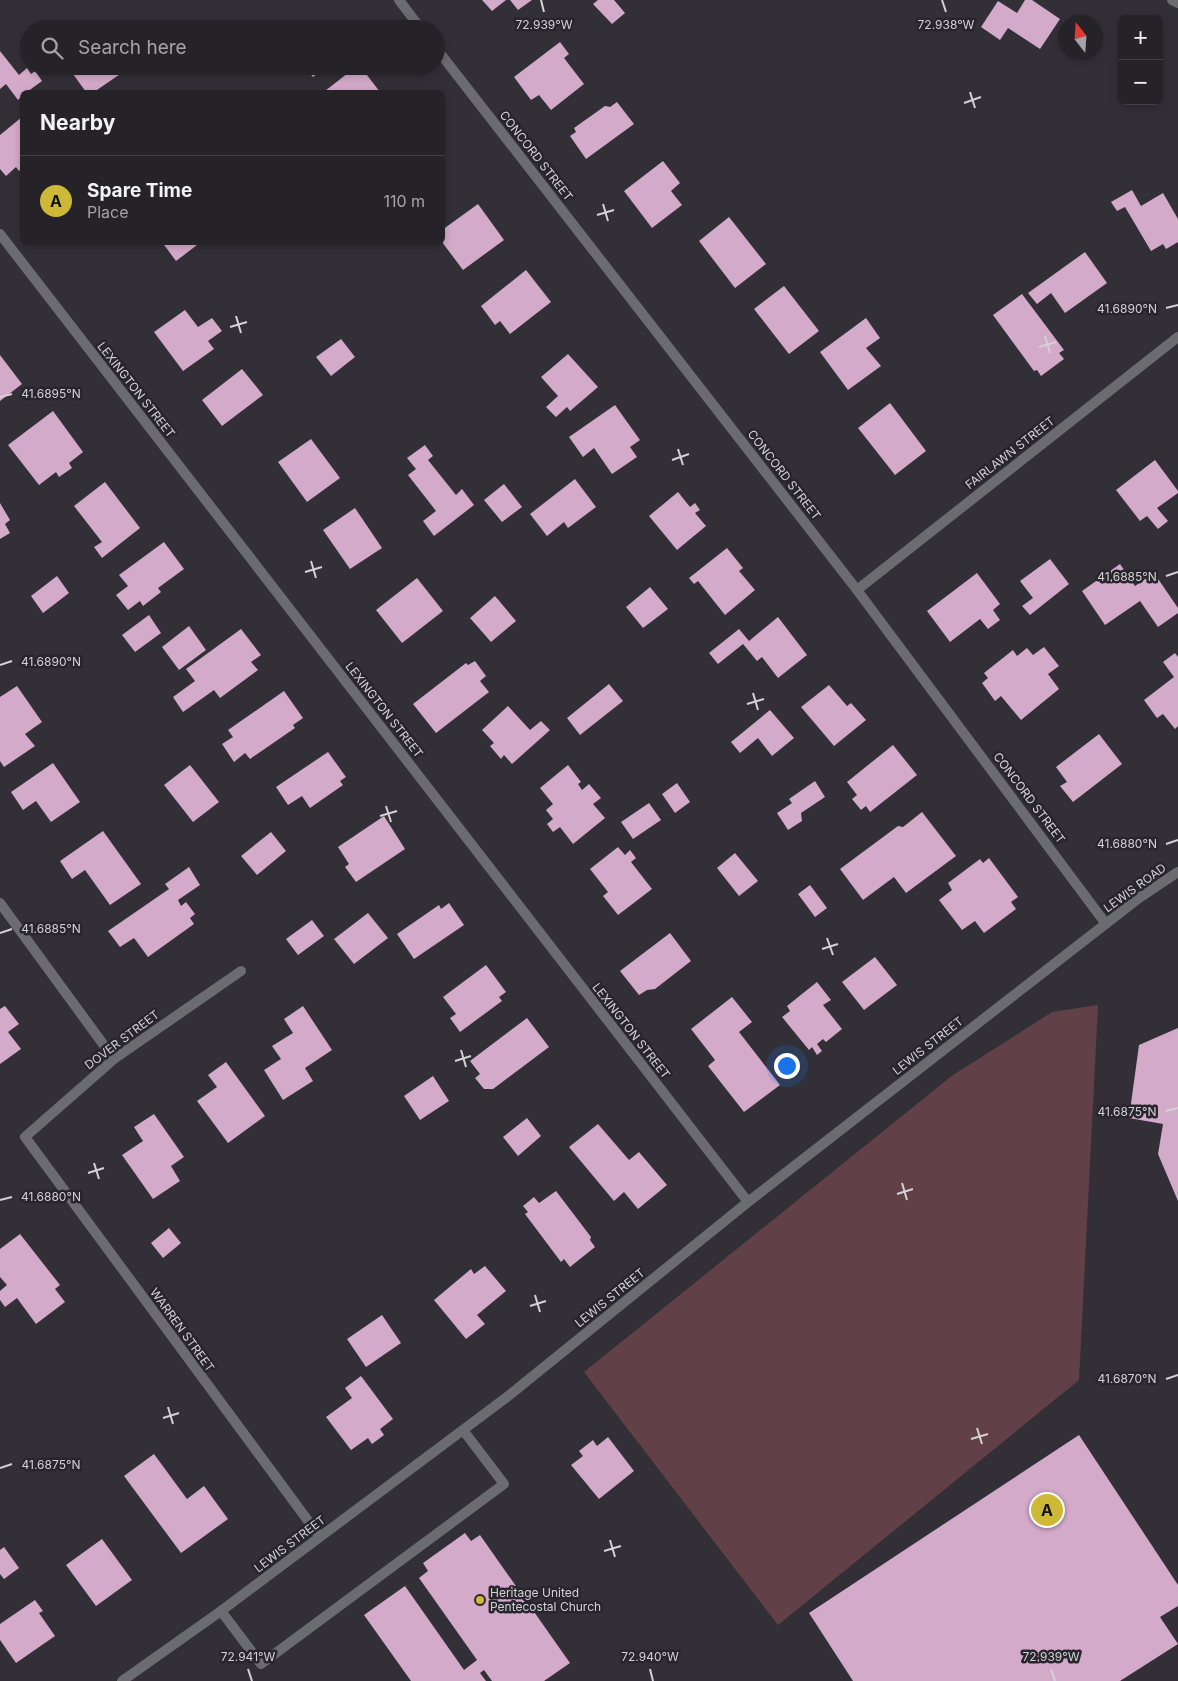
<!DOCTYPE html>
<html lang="en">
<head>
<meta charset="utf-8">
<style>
  :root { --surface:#262328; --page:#322f34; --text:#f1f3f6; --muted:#a4a4a8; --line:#424045; --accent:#ceb837 }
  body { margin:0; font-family:Inter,sans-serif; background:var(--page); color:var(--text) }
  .controls { position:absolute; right:15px; top:15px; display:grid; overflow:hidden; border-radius:8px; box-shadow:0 2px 8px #0003 }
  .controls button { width:45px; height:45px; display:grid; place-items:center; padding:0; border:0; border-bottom:1px solid var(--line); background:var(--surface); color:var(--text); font:25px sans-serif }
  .compass { position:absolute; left:1058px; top:15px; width:45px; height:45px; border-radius:50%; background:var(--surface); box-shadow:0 2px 8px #0003; rotate:343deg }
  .you { position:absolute; left:786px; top:1065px; width:18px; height:18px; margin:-12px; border:4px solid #fff; border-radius:50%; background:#1a73e8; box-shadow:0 0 0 8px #1a73e833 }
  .badge { display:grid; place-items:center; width:32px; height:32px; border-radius:50%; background:var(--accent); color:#111; font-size:16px; font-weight:700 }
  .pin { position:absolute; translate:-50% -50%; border:2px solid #fff; box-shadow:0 1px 5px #0006 }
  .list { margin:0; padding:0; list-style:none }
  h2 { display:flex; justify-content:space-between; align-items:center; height:65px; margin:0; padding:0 20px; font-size:21px }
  h2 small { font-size:16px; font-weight:400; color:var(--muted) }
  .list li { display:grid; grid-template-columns:32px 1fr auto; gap:15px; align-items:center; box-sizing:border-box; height:90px; padding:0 20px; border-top:1px solid var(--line) }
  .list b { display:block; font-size:19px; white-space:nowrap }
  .list p { margin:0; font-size:16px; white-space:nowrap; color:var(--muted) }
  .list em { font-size:16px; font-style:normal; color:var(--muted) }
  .icon { flex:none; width:28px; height:28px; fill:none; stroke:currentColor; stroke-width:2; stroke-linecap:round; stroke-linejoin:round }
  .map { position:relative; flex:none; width:1178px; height:1681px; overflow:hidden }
  .search { position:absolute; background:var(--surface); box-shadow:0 2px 8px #0003; left:20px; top:20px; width:425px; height:55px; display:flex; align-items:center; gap:12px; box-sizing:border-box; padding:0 18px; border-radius:28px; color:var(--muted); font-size:19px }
  .panel { position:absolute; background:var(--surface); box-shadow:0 2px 8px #0003; left:20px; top:90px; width:425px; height:155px; border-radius:8px }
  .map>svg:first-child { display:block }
</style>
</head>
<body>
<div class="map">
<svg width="1178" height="1681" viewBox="0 0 1178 1681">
  <rect width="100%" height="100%" fill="#322f36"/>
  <path fill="#624047" d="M1098,1005L1079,1380L778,1625L584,1372L953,1075L1052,1012Z"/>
  <path fill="#d4aaca" d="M482,0H506L492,11Z
    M510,0H532L518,10Z
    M598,0H614L625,13L612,24L593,4Z
    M1025,0H1032L1060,19L1040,49L1008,28L1000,40L981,27L998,1L1017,13Z
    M560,42L569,54L564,58L584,84L551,110L539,95L531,100L514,77Z
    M0,51L19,75L27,68L31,74L35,71L42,81L27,92H22V96L18,100L6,84L0,89Z
    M78,66H129V68L94,92H86L73,74V70Z
    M304,66H326L313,77Z
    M357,66H360L380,92H327L325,91Z
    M617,102L634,124L586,159L570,136L576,132L574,128L605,106L610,107Z
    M22,117V168L19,171L16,167L6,176L0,169V135Z
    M663,161L680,183L671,191L682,205L652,228L624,191Z
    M1132,190L1141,206L1163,193L1178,219V242L1166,249L1163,244L1151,251L1125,207L1117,211L1111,202Z
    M478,204L504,240L463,270L442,242V230Z
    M729,217L766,264L735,288L699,241Z
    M162,242H201L176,261Z
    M1085,252L1107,283L1065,313L1051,293L1037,304L1028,293Z
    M526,270L551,302L510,334L500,321L495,325L481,306Z
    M784,286L819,331L789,354L754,309Z
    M1022,294L1064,350L1059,353L1064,359L1041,376L1037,370L1034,371L993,315Z
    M185,310L198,327L212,318L222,331L208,341L214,349L183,371L154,332Z
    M866,318L880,338L866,348L881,366L848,390L820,352Z
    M341,339L355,357L331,376L316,357Z
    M568,354L598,387L570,411L567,407L556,417L546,407L558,396L541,377Z
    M0,355L22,384L0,401Z
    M242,369L263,395L222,426L202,400Z
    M890,403L926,451L895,475L858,428Z
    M615,405L640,440L630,447L637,457L612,474L594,448L583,457L569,437Z
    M53,411L83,452L69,463L72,468L59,477L56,472L39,485L8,445Z
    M311,439L340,478L307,502L278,462Z
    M425,445L433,456L428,460L456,495L462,489L474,505L434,536L423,521L436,511L408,475L416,469L407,458Z
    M1155,460L1178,491V493L1157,508L1168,521L1158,529L1147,516L1140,521L1116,490Z
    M575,479L596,507L568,528L564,522L547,536L530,514Z
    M105,482L140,528L102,558L94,547L102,542L74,506Z
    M504,484L522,507L502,522L484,500Z
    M678,492L690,507L695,503L700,510L695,513L706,526L677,550L649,516Z
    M0,503L10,520L5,524L10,533L0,539Z
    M355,508L382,548L350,569L323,530Z
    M164,542L184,569L158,588L161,592L143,606L140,601L128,610L116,595L128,586L119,575Z
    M727,548L743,568L739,571L755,590L725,615L698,581L694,584L689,578Z
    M1050,559L1069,584L1030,615L1022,606L1033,598L1020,581Z
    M1120,564L1135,586L1154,573L1178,608V613L1158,627L1140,601L1105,625L1082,591Z
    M977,573L1000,604L993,610L1000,620L988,629L980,619L950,642L927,611Z
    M57,576L69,593L43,613L31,596Z
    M417,578L443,611L402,643L376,610Z
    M650,587L668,609L643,628L626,607Z
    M495,596L516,621L491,642L470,618Z
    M149,615L161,633L135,652L122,635Z
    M778,617L807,655L778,678L762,657L757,661L743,644L718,664L709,653L739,629L749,641Z
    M189,626L206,650L179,670L162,647Z
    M241,629L261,655L251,662L258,670L220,698L214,690L183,712L173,697L195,681L186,669Z
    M1044,647L1059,666L1048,674L1059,689L1021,720L1001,696L995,701L982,683L988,678L984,673L1013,650L1017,656L1027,648L1033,655Z
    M1175,653L1178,657V726L1175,729L1163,714L1157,718L1144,700L1174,677L1163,662Z
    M475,661L486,676L480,681L489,692L436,733L413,704L466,663L468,665Z
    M609,684L623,701L580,735L567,718Z
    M829,685L847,706L851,703L866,720L834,746L801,707Z
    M17,686L42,722L25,734L35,746L4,767L0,761V697Z
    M284,691L303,718L293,725L295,728L250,759L245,753L234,762L222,744L233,737L228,730Z
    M508,706L530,730L541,721L550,730L512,764L504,755L501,759L490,746L494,743L482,730Z
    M770,710L794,738L772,756L758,738L740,753L731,742Z
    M1099,734L1122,764L1073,802L1060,786L1067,782L1056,767Z
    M893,745L917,775L870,812L866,806L861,810L852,799L857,795L847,782Z
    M328,752L346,777L340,781L343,785L310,808L302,796L288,805L276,787Z
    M53,763L80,802L51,822L36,801L23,810L11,792Z
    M190,765L219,802L193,822L164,785Z
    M568,765L581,782L578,784L582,790L589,784L601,798L593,804L605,818L573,844L560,827L553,832L547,824L553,819L546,810L553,804L540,788Z
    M815,781L825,797L801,813L802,821L788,830L777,813L792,803L789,799Z
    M677,783L690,802L675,813L662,794Z
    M649,803L661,820L633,839L621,822Z
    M922,812L956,856L906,893L894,877L863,900L840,869L898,826L903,827Z
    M384,816L405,849L356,882L345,867L349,864L338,847Z
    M103,831L141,884L110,905L85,870L72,879L60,861Z
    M271,832L286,851L257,875L241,856Z
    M618,847L625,855L630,850L636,858L631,862L652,889L618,915L603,896L608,892L590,869Z
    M735,853L758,881L739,896L717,868Z
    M989,858L1018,897L1011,902L1016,909L984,933L975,921L962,930L939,900L952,890L948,883L980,859L983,863Z
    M189,867L200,885L178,900L181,906L186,902L195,914L190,918L194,924L148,957L134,938L120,947L108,931L169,889L165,884Z
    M810,885L827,908L815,917L798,894Z
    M449,903L464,925L414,959L397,934L439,905L441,909Z
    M368,913L388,938L354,964L334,939Z
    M312,920L324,936L298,955L286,939Z
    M670,933L691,961L655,989L647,990L639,995L620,971Z
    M875,957L897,985L864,1010L842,982Z
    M486,965L506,992L499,997L502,1001L460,1032L450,1018L456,1014L443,997Z
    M817,982L831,1000L823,1005L842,1029L826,1042L823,1039L817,1044L822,1051L817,1055L812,1047L809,1050L782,1017L790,1011L787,1006Z
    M732,997L752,1022L739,1032L780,1085L744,1112L708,1066L715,1060L691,1029Z
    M5,1006L19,1024L8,1032L21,1049L0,1064V1009Z
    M303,1006L332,1050L305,1068L313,1081L283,1100L264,1070L281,1059L272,1046L293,1033L284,1019Z
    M527,1018L549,1047L493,1089H484L475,1078L480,1074L470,1061Z
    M1178,1028V1201L1158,1154L1163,1124L1129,1118L1139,1045Z
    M226,1062L265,1116L228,1143L197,1101L217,1087L208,1075Z
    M433,1076L449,1101L420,1120L404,1096Z
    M154,1114L184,1157L171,1166L180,1181L153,1199L122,1155L143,1141L134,1127Z
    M527,1118L541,1136L518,1156L503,1137Z
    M598,1124L629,1160L639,1152L667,1185L638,1209L624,1192L614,1201L569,1147Z
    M556,1191L591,1237L590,1240L595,1247L570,1267L564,1259L561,1262L525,1214L528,1212L523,1206L534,1197L539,1203Z
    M169,1228L181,1243L163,1258L151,1243Z
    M20,1234L60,1285L55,1289L65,1302L36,1324L17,1298L5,1307L0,1300V1291L7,1285L0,1277V1249Z
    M485,1266L506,1291L477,1315L485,1324L466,1339L434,1300L471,1269L474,1274Z
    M382,1315L401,1343L366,1367L347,1339Z
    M361,1376L393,1419L380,1429L384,1435L372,1444L368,1438L351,1450L326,1417L352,1398L345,1388Z
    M1079,1435L1178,1585V1606L1160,1617L1178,1644L1120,1681H853L809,1613Z
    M608,1437L634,1471L599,1499L571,1465L583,1456L579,1451L593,1440L597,1446Z
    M154,1454L187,1499L204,1486L228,1519L181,1553L124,1476Z
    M465,1533L471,1541L480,1535L570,1663L544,1681H492L484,1670L480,1673L486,1681H411L364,1615L405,1586L464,1670L477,1660L419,1578L428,1571L423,1563Z
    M102,1539L132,1580L96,1606L66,1565Z
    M4,1547L19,1568L4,1579L0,1574V1550Z
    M35,1600L43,1611L39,1613L55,1636L16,1663L0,1640V1624Z"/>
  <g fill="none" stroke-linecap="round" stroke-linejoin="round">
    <path stroke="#6b6c70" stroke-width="10" d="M221,1611L261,1664L504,1484L463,1430"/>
    <path stroke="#6b6c70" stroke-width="10" d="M399,0L421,29
      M1172,0L1178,3
      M436,48L857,590L1106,924
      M0,234L748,1202
      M857,590L1178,337
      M0,903L114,1059
      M241,971L114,1059L25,1137L320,1537
      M122,1681L221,1611L507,1397L748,1202L1139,898L1178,872"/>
  </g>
  <path fill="none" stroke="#d3d1d6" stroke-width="2" d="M541,0L544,12M942,0L946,12M970,92L975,108M964,103L981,97M603,204L608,221M597,215L614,210M1166,308L1178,305M236,316L241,333M230,327L247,322M1045,336L1050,353M1039,347L1056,342M0,397L12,394M678,449L683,465M672,460L689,454M311,561L316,578M305,572L322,567M1166,576L1178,572M0,665L12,661M753,693L758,710M747,704L764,699M386,806L391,822M380,816L397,811M1166,844L1178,840M0,933L12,929M827,938L833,955M822,949L838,944M461,1050L466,1067M455,1061L471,1056M1166,1111L1178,1108M94,1163L99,1179M88,1173L104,1168M902,1183L907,1200M897,1194L913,1189M0,1200L12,1197M535,1295L540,1312M530,1306L546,1301M1166,1379L1178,1375M168,1407L173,1424M163,1418L179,1413M977,1428L982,1444M971,1439L988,1434M0,1468L12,1464M610,1540L615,1557M604,1551L621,1546M248,1669L252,1681M650,1669L653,1681M1051,1669L1055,1681"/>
  <circle fill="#ceb837" stroke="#28252c" stroke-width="2" cx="480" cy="1600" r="5"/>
  <g text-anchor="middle" stroke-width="5" stroke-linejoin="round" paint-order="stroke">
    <g font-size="12" fill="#d3d1d6" stroke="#28252c">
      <text transform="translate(536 156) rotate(52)" y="4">CONCORD STREET</text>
      <text transform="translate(136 390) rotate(52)" y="4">LEXINGTON STREET</text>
      <text transform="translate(1010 453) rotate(-38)" y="4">FAIRLAWN STREET</text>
      <text transform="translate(784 475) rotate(52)" y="4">CONCORD STREET</text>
      <text transform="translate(384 710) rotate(52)" y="4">LEXINGTON STREET</text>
      <text transform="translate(1029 798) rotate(53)" y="4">CONCORD STREET</text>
      <text transform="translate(1135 888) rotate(-36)" y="4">LEWIS ROAD</text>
      <text transform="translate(631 1031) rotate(52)" y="4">LEXINGTON STREET</text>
      <text transform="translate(122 1040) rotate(-37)" y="4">DOVER STREET</text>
      <text transform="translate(928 1046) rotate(-38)" y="4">LEWIS STREET</text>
      <text transform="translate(610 1298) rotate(-39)" y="4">LEWIS STREET</text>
      <text transform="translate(182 1330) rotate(54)" y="4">WARREN STREET</text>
      <text transform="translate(290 1544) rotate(-37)" y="4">LEWIS STREET</text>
    </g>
    <g font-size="12" fill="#d3d1d6" stroke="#28252c" text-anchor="start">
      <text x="490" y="1597">Heritage United<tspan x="490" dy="14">Pentecostal Church</tspan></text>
    </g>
  </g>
  <g font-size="12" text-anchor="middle" fill="#d3d1d6" stroke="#28252c" stroke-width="5" stroke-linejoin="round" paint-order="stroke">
    <text x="946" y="29">72.938°W</text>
    <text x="544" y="29">72.939°W</text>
    <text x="1127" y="313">41.6890°N</text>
    <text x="51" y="398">41.6895°N</text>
    <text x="1127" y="581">41.6885°N</text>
    <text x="51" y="666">41.6890°N</text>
    <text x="1127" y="848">41.6880°N</text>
    <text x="51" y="933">41.6885°N</text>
    <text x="1127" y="1116">41.6875°N</text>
    <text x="51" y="1201">41.6880°N</text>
    <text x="1127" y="1383">41.6870°N</text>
    <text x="51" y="1469">41.6875°N</text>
    <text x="248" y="1661">72.941°W</text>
    <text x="650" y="1661">72.940°W</text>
    <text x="1051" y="1661">72.939°W</text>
  </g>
</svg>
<div class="controls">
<button>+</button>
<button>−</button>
</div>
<svg class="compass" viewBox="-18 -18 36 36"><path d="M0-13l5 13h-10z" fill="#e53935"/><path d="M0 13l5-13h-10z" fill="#a4a4a8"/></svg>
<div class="you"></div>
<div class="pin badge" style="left:1047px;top:1510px">A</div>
<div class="search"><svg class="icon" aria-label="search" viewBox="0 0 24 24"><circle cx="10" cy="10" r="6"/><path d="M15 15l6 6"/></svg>Search here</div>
<section class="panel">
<h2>Nearby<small></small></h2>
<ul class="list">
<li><span class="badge">A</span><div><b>Spare Time</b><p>Place</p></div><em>110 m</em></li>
</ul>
</section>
</div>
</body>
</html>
